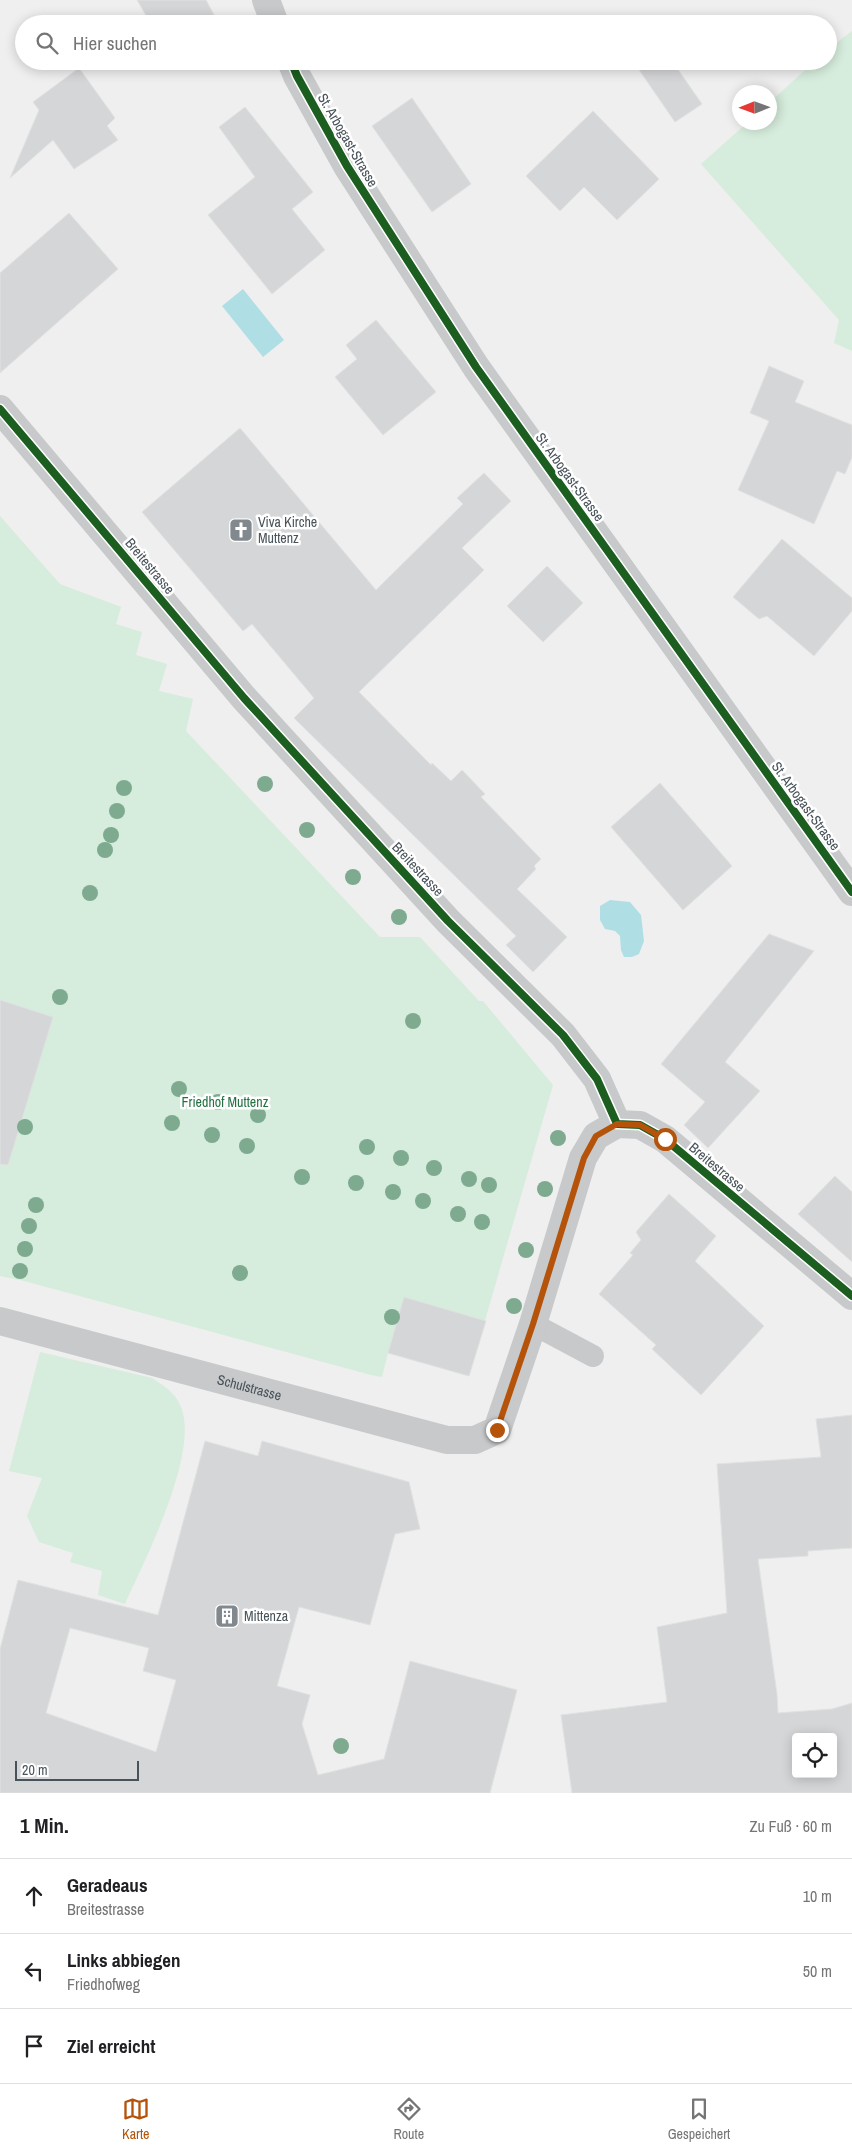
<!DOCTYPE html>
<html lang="de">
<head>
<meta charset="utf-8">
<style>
  :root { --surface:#fff; --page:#f2f2f2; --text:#202124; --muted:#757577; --line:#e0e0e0; --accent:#b45309 }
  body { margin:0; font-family:"Archivo Narrow",sans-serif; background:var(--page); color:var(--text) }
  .controls { position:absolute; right:15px; bottom:15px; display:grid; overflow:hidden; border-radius:5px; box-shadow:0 2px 12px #0003 }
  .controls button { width:45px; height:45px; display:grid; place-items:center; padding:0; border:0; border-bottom:1px solid var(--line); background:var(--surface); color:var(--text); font:25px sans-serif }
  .compass { position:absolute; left:732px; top:85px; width:45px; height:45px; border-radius:50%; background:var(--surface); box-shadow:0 2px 12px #0003; rotate:269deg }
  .scale { position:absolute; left:15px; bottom:12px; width:124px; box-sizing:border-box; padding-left:5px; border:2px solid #485259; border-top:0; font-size:14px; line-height:18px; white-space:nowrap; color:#485259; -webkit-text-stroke:4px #fff; paint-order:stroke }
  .stop { position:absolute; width:15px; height:15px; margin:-11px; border:4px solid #b45309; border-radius:50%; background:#fff }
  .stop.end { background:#b45309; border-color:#fff; box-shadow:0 1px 5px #0008 }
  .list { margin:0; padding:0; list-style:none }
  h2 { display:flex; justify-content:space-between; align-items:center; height:65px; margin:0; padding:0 20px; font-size:21px }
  h2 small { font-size:16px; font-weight:400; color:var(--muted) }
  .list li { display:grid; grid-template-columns:32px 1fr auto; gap:15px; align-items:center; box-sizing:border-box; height:75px; padding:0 20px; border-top:1px solid var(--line) }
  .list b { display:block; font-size:19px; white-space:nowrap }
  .list p { margin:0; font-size:16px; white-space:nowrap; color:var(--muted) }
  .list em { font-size:16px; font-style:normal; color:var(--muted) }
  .icon { flex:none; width:28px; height:28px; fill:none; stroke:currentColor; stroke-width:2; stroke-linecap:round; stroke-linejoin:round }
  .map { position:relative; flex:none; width:852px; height:1793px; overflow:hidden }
  .search { position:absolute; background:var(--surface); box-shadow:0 2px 12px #0003; left:15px; right:15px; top:15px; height:55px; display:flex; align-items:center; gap:12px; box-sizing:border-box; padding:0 18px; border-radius:28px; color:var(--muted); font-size:19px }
  .sheet { height:290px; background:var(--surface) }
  nav { display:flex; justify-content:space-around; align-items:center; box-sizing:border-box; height:70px; border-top:1px solid var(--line); background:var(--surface); font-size:14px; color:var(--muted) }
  nav a { display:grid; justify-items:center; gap:2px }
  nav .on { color:var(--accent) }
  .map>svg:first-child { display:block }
</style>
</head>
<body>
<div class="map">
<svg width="852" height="1793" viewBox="0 0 852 1793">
  <rect width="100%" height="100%" fill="#efefef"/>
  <path fill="#d6ecdc" d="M852,31V351L834,343L839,320L701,164L747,123L770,122V102L815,61H828V49Z
    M0,516L60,584L121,607L116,624L142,632L136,655L167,664L159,691L193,699L186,731L380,937H420L479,1001H483L553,1085L469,1376L388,1353L382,1377L371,1375L24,1281L0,1276Z
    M40,1352L152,1378C161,1384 173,1391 178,1401C205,1444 144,1561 125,1604L98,1595L102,1571L70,1562L73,1553L39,1542L27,1516L42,1478L9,1471Z"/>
  <path fill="#afdee5" d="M243,289L284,340L263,357L222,306Z
    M610,900L630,902L641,915L644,941L639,954L632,957H624L621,950L620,936L615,931L605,929L600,920V906Z"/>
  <path fill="#d5d6d8" stroke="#e0e1e1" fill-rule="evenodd" d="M137,0H206L219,24H151Z
    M633,61H672L702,104L675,122Z
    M79,68L115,118L107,126L118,140L74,169L53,140L10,178L39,110L33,102Z
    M412,98L471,184L432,212L372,126Z
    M245,107L313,192L292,209L325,250L272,294L208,215L255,177L219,127Z
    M593,111L659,179L617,220L584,187L560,211L526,176Z
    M69,213L118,269L0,373V273Z
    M376,320L436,392L383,435L335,377L357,359L346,345Z
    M769,366L804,381L795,402L852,425V457L845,474L837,471L814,524L738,490L769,421L750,413Z
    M240,428L376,590L463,504L457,498L484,473L511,501L462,548L484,570L359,692L431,765L432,763L451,781L462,770L485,794L481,797L541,859L534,866L536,869L517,889L567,937L533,972L506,945L516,936L294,718L314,698L252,624L243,631L142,512Z
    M782,539L852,598V611L814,656L767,616L759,619L733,597Z
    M547,566L583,603L543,642L507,606Z
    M660,783L732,866L683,910L611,827Z
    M769,934L814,951L725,1062L760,1091L708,1148L684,1125L705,1102L661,1064Z
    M0,1000L53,1017L8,1165L0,1164Z
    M835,1176L852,1192V1262L798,1214Z
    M669,1194L716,1236L695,1261L764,1326L701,1395L652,1349L656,1345L599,1294L633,1255L630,1253L641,1240L636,1232Z
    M404,1297L486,1321L469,1376L388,1353Z
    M852,1415V1548L808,1551V1556L758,1559L777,1694L778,1713L832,1709L852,1703V1793H572L561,1715L667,1702L657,1627L727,1613L717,1464L821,1457L816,1419ZM796,1737H833V1774H796Z
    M205,1441L258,1456L262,1441L409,1482L420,1529L395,1534L370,1625L299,1607L277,1686L310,1695L302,1724L318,1775L384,1759L410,1661L517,1690L490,1793H0V1649L18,1580L158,1615ZM70,1628L149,1648L143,1671L176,1680L156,1752L46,1713Z"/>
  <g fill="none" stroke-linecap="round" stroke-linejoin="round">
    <path stroke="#c7c9ca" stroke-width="22" d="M533,1324L593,1356"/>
    <g stroke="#c7c9ca" stroke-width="28">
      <path d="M266,0L275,24"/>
      <path d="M291,61L297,76L347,166L476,367L852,892"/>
      <path d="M0,409L244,698L448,921L563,1035L597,1079L617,1124L640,1125L665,1139L852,1296"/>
      <path id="s1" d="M0,1321L447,1440H475L497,1430L533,1324L583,1158L596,1136L617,1124"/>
    </g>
    <g stroke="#fff" stroke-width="11">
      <path id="cycleway" d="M291,61L297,76L347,166L476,367L852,892
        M0,409L244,698L448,921L563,1035L597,1079L617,1124L640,1125L665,1139L852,1296"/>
    </g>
    <use href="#cycleway" stroke="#1b5e20" stroke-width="8"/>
  </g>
  <g fill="#7eaa90">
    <circle cx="265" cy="784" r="8"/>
    <circle cx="124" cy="788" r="8"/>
    <circle cx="117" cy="811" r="8"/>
    <circle cx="307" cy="830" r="8"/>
    <circle cx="111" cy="835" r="8"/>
    <circle cx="105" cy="850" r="8"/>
    <circle cx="353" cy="877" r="8"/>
    <circle cx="90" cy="893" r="8"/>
    <circle cx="399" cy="917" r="8"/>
    <circle cx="60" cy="997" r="8"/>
    <circle cx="413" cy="1021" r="8"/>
    <circle cx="179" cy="1089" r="8"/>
    <circle cx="218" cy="1102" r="8"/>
    <circle cx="258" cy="1115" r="8"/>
    <circle cx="172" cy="1123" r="8"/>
    <circle cx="25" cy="1127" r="8"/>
    <circle cx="212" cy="1135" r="8"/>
    <circle cx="558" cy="1138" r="8"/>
    <circle cx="247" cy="1146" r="8"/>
    <circle cx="367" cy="1147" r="8"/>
    <circle cx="401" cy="1158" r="8"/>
    <circle cx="434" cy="1168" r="8"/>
    <circle cx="302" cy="1177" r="8"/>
    <circle cx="469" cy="1179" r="8"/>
    <circle cx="356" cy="1183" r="8"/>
    <circle cx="489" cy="1185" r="8"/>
    <circle cx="545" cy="1189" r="8"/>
    <circle cx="393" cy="1192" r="8"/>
    <circle cx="423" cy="1201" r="8"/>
    <circle cx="36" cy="1205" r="8"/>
    <circle cx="458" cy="1214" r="8"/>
    <circle cx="482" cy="1222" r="8"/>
    <circle cx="29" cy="1226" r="8"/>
    <circle cx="25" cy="1249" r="8"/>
    <circle cx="526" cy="1250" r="8"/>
    <circle cx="20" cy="1271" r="8"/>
    <circle cx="240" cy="1273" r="8"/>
    <circle cx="514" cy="1306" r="8"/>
    <circle cx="392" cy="1317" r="8"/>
    <circle cx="341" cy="1746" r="8"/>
  </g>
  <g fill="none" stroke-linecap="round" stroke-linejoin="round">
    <path stroke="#b45309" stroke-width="6" d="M497,1430L533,1324L584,1158L596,1136L617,1124L640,1125L665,1139"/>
  </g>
  <defs>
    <g id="church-square" transform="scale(1.25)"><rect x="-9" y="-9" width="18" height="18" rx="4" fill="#82898e" stroke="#fff"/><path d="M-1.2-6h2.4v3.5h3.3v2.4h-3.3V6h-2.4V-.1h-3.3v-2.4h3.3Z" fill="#fff"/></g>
    <g id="building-square" transform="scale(1.25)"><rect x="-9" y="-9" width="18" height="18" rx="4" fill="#82898e" stroke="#fff"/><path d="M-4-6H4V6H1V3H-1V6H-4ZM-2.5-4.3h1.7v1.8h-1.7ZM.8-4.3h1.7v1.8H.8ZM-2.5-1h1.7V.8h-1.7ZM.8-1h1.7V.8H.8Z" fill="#fff"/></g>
  </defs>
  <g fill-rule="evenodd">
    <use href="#church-square" x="241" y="530"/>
    <use href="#building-square" x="227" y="1616"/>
  </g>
  <g text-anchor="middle" stroke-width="5" stroke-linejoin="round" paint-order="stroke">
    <g font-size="14" fill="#485259" stroke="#fff">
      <text transform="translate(348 140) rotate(60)" y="5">St. Arbogast-Strasse</text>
      <text transform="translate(570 477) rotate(54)" y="5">St. Arbogast-Strasse</text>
      <text transform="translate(150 566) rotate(50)" y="5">Breitestrasse</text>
      <text transform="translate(806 806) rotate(54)" y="5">St. Arbogast-Strasse</text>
      <text transform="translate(418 869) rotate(47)" y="5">Breitestrasse</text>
      <text transform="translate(717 1167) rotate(40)" y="5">Breitestrasse</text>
      <text dy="5" stroke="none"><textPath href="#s1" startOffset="258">Schulstrasse</textPath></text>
    </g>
    <g font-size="14" fill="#485259" stroke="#fff" text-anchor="start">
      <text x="258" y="527">Viva Kirche<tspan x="258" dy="16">Muttenz</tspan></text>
      <text x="244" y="1621">Mittenza</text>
    </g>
    <g font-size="14" fill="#227142" stroke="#fff">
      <text x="225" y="1107">Friedhof Muttenz</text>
    </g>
  </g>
</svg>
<div class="controls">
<button><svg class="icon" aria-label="locate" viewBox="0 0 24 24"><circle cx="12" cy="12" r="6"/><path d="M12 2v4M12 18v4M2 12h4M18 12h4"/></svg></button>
</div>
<svg class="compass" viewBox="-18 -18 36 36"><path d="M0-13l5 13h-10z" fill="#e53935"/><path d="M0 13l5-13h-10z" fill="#757577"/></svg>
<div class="scale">20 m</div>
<div class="stop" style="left:665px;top:1139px"></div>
<div class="stop end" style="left:497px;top:1430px"></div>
<div class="search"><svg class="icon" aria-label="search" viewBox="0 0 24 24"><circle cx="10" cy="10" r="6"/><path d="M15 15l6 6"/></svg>Hier suchen</div>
</div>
<section class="sheet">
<h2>1 Min.<small>Zu Fuß · 60 m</small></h2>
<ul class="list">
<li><svg class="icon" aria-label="ahead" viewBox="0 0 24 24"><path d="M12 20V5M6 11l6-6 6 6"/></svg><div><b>Geradeaus</b><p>Breitestrasse</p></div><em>10 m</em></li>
<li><svg class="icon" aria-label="left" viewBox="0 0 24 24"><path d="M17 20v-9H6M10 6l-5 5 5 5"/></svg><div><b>Links abbiegen</b><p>Friedhofweg</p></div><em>50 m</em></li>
<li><svg class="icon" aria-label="arrive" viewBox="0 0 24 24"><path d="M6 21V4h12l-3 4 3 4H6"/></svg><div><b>Ziel erreicht</b></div></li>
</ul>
</section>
<nav>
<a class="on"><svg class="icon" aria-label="map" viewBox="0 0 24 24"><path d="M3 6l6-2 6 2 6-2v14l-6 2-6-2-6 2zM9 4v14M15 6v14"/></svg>Karte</a>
<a><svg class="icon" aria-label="directions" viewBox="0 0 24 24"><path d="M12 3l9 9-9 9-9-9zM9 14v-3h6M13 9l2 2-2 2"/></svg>Route</a>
<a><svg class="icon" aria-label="saved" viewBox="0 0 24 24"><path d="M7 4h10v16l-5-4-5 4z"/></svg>Gespeichert</a>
</nav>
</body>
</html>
